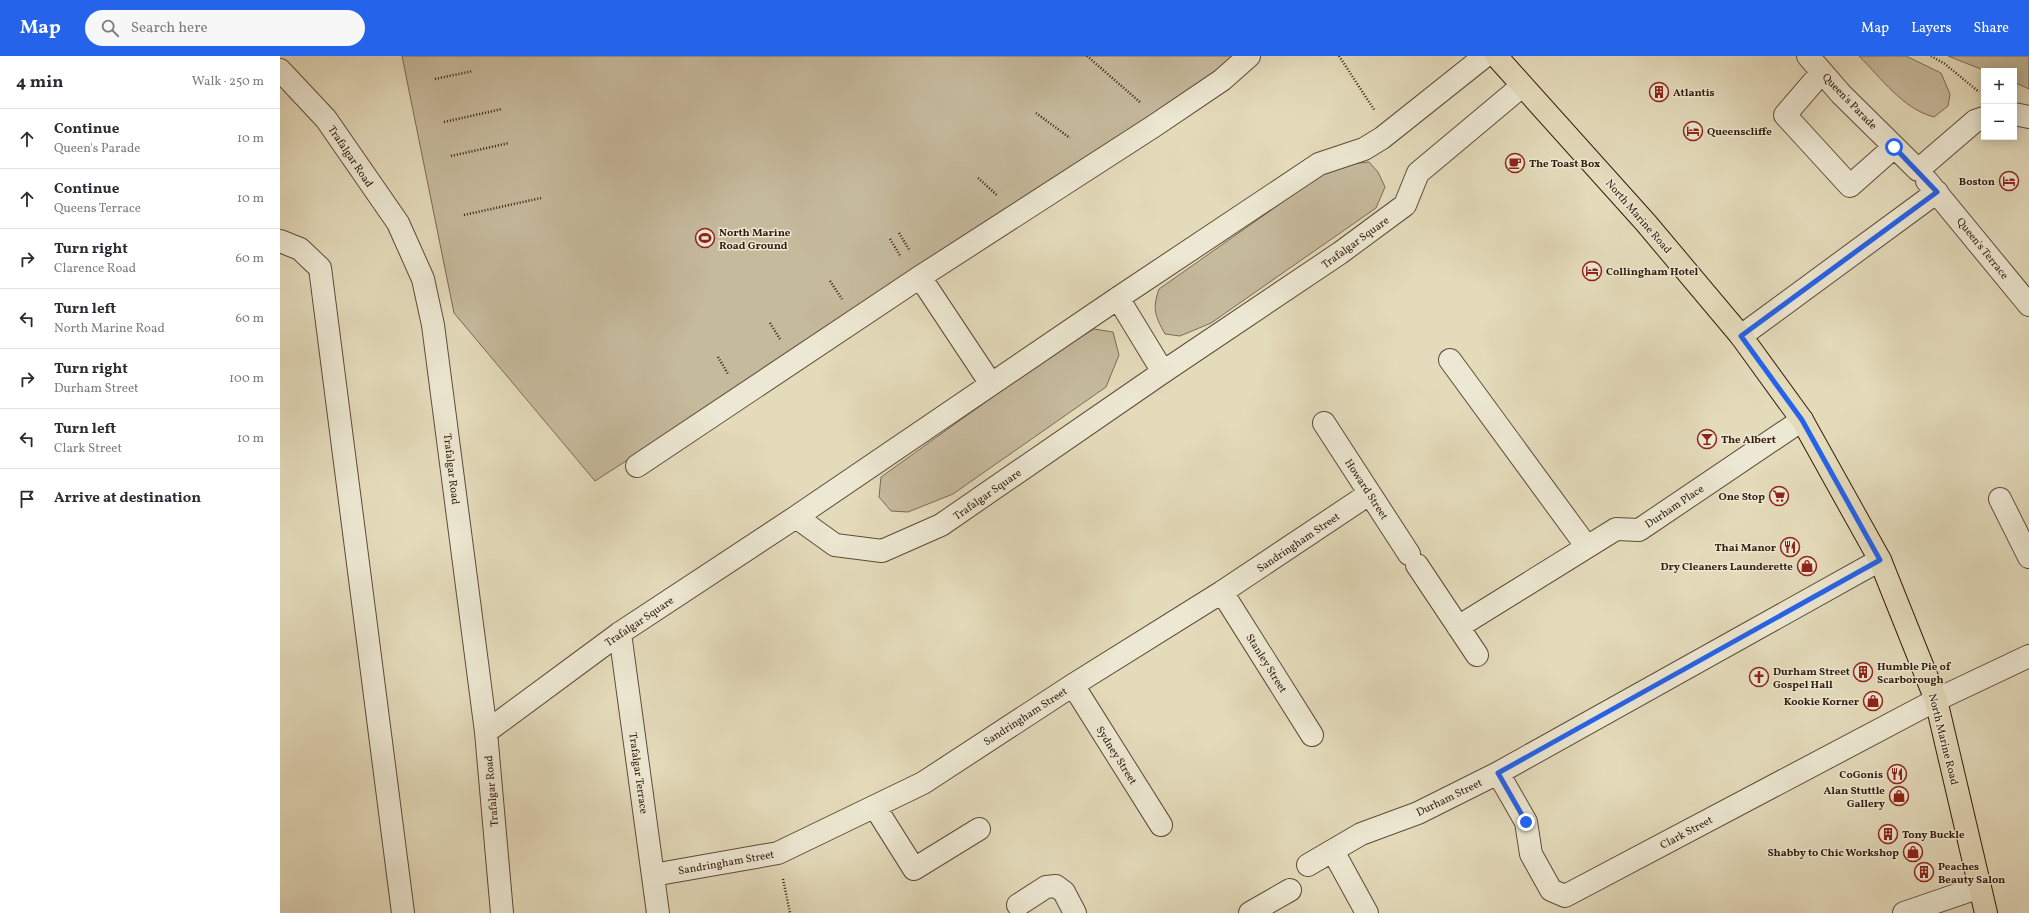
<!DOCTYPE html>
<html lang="en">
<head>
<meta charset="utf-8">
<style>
  :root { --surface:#fff; --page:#f7f7f7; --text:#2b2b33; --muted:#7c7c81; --line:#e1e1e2; --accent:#2563eb }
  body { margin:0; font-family:Vollkorn,serif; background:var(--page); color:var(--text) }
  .controls { position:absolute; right:12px; top:12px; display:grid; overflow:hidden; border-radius:0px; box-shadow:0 2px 10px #0003 }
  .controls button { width:36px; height:36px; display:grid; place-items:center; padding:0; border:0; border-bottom:1px solid var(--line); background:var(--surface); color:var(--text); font:20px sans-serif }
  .stop { position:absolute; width:12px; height:12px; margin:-9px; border:3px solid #2563eb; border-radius:50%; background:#fff }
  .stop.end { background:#2563eb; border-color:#fff; box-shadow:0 1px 4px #0008 }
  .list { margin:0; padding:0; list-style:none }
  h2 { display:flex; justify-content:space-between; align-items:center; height:52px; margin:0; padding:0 16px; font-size:17px }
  h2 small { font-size:13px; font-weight:400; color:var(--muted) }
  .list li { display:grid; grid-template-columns:26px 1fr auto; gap:12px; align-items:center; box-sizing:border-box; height:60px; padding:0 16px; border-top:1px solid var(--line) }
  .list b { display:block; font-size:15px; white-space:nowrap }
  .list p { margin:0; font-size:13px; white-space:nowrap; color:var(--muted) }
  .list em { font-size:13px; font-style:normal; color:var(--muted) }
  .icon { flex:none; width:22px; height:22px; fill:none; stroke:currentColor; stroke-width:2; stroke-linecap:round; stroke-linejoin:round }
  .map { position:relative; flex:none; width:1749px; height:857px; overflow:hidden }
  header { display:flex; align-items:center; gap:24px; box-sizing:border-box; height:56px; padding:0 20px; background:var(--accent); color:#fff }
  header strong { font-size:19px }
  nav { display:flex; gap:22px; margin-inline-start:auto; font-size:14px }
  .search { width:280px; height:36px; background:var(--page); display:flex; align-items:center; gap:10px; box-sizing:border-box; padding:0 14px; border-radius:22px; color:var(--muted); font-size:15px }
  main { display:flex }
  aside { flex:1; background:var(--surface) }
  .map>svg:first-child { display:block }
</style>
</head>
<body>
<header>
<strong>Map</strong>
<div class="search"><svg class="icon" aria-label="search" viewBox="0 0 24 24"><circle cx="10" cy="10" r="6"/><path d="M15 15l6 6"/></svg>Search here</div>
<nav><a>Map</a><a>Layers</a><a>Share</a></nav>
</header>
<main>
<aside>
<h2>4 min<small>Walk · 250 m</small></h2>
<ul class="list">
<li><svg class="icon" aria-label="ahead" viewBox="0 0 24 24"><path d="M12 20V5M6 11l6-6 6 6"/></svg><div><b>Continue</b><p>Queen's Parade</p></div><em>10 m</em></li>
<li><svg class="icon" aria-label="ahead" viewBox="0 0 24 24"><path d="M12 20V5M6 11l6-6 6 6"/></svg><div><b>Continue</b><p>Queens Terrace</p></div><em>10 m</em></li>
<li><svg class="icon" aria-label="right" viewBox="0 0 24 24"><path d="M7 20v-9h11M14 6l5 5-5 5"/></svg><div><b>Turn right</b><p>Clarence Road</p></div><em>60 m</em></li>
<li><svg class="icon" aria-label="left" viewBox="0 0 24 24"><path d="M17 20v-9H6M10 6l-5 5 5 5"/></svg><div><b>Turn left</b><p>North Marine Road</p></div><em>60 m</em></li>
<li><svg class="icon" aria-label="right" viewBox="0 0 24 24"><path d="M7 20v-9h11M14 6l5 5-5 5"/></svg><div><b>Turn right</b><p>Durham Street</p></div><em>100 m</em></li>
<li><svg class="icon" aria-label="left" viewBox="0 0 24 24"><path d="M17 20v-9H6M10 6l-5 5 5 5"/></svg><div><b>Turn left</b><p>Clark Street</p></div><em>10 m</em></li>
<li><svg class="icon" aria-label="arrive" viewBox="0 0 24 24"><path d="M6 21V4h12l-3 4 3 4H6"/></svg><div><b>Arrive at destination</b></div></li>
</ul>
</aside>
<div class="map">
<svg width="1749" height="857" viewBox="0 0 1749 857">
  <rect width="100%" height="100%" fill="#e4dbbb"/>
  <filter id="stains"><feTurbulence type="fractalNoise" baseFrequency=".005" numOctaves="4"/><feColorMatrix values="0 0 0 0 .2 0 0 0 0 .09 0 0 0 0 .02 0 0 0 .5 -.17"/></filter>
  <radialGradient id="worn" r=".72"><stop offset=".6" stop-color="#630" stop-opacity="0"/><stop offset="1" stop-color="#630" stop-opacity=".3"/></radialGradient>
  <path fill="#c6ba9d" stroke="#7c6a54" d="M122,0H954L926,29L808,107L315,425L174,257Z
    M1579,0H1626L1661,17L1670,38L1668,50L1654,61C1623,53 1601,22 1579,0Z
    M1668,0H1749V33L1734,26V15H1706Z
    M1089,106L1098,116L1105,131L1096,152L931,267L900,280L885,278C875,260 872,253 879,233L1044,117L1070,108Z
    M814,273L833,276L839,299L826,331L673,438L628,456L611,455L599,441L601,421L781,292Z"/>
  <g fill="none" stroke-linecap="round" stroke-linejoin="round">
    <g stroke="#5e4b38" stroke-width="24">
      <path id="minor" d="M1528,0L1561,38L1638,114L1695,65L1704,62
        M0,14L46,63L118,167L143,223L153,269L206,676L222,857
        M1542,16L1505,59L1570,130L1614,91
        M1734,58L1749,61
        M1647,125L1749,249
        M0,185L20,193L40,212L123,857
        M640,221L711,328
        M838,242L883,316
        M1461,280L1657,136
        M1170,304L1307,491
        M1044,367L1129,498
        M357,410L640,221L874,70L942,24L969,0
        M1720,443L1749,501
        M516,461L555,489L602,495L661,469L883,316L1060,197L1125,149L1138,117L1242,30
        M1137,509L1197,599
        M942,536L1032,679
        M1178,571L1336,473L1359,474L1522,364
        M340,577L378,857
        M793,629L881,769
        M206,676L340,577L516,461L838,242L1039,108L1084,93L1102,82L1205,0
        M1218,717L1246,766L1251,798L1271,834L1285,840L1656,644L1749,600
        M595,751L634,813L699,773
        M1053,795L1087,857
        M1028,809L1081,778L1138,757L1218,717L1600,504
        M373,819L498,797L643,727L793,629L942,536L1089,438
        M738,849L766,831L776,830L784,836L795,857
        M970,857L1010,834
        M1624,857L1700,831"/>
    </g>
    <g stroke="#321b0c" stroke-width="24">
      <path id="major" d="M1216,0L1366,167L1461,280L1522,364L1600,504L1656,644L1706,857"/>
    </g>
    <path stroke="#321b0c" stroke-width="2.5" stroke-dasharray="1 2" stroke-linecap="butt" d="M807,0L861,47
      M1059,0L1095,55
      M1651,0L1665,8L1699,36
      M155,23L193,15
      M756,57L790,82
      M164,66L222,53
      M171,100L229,87
      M698,122L718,140
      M184,159L261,142
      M619,177L630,195
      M610,183L621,201
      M550,225L562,243
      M490,267L500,283
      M438,301L448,318
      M503,823L510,857"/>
    <use href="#minor" stroke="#ede8d3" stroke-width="22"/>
    <use href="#major" stroke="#e4dbbb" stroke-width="22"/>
  </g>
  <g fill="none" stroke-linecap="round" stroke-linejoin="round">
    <path stroke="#2563eb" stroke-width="5" d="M1246,766L1218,717L1600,504L1522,364L1461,280L1657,136L1614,91"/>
  </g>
  <defs>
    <g id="building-ring" transform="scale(1)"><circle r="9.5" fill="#ede8d3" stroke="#8f2418" stroke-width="1.5"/><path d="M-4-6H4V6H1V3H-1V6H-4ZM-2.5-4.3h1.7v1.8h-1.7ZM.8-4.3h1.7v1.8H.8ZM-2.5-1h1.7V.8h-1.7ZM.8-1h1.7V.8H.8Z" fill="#8f2418"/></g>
    <g id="hotel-ring" transform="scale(1)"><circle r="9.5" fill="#ede8d3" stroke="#8f2418" stroke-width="1.5"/><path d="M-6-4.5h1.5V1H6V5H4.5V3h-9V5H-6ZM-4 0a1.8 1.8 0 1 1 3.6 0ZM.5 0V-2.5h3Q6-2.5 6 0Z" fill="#8f2418"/></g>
    <g id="cafe-ring" transform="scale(1)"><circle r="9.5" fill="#ede8d3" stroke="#8f2418" stroke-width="1.5"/><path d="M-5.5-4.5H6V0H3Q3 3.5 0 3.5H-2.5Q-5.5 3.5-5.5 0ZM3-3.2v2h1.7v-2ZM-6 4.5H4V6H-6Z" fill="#8f2418"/></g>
    <g id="stadium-ring" transform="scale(1)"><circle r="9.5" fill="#ede8d3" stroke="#8f2418" stroke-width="1.5"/><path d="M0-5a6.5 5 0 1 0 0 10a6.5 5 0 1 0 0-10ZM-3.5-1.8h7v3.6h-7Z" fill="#8f2418"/></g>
    <g id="bar-ring" transform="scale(1)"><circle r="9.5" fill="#ede8d3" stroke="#8f2418" stroke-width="1.5"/><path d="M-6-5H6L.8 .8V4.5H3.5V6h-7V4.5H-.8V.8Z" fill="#8f2418"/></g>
    <g id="supermarket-ring" transform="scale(1)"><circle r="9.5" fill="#ede8d3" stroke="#8f2418" stroke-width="1.5"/><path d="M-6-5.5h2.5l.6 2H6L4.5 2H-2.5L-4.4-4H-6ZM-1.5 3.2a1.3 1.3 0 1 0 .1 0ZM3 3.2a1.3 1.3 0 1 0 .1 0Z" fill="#8f2418"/></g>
    <g id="restaurant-ring" transform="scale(1)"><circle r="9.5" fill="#ede8d3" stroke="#8f2418" stroke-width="1.5"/><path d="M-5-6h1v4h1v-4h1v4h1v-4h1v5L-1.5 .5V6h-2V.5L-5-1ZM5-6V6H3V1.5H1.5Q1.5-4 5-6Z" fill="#8f2418"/></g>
    <g id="shop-ring" transform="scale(1)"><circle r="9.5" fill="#ede8d3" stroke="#8f2418" stroke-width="1.5"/><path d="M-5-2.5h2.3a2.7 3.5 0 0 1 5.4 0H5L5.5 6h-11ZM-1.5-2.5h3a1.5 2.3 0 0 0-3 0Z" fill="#8f2418"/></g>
    <g id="church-ring" transform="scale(1)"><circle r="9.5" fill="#ede8d3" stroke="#8f2418" stroke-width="1.5"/><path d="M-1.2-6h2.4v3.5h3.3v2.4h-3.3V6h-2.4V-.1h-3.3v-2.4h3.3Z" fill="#8f2418"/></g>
  </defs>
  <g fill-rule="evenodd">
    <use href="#building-ring" x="1379" y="36"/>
    <use href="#hotel-ring" x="1413" y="75"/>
    <use href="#cafe-ring" x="1235" y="107"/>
    <use href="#hotel-ring" x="1729" y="125"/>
    <use href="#stadium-ring" x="425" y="182"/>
    <use href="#hotel-ring" x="1312" y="215"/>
    <use href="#bar-ring" x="1427" y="383"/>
    <use href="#supermarket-ring" x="1499" y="440"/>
    <use href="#restaurant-ring" x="1510" y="491"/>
    <use href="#shop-ring" x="1527" y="510"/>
    <use href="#building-ring" x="1583" y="616"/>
    <use href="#church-ring" x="1479" y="621"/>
    <use href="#shop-ring" x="1593" y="645"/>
    <use href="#restaurant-ring" x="1617" y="718"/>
    <use href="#shop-ring" x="1619" y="740"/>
    <use href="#building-ring" x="1608" y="778"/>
    <use href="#shop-ring" x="1633" y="796"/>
    <use href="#building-ring" x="1644" y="816"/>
  </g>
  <g text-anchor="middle" stroke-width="3" stroke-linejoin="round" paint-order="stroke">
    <g font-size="11" font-weight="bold" fill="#321b0c" stroke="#ede8d3" text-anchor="start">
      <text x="1393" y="40">Atlantis</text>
      <text x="1427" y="79">Queenscliffe</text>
      <text x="1249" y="111">The Toast Box</text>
      <text x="1715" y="129" text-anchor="end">Boston</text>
      <text x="439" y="180">North Marine<tspan x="439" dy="13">Road Ground</tspan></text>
      <text x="1326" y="219">Collingham Hotel</text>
      <text x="1441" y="387">The Albert</text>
      <text x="1485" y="444" text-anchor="end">One Stop</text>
      <text x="1496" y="495" text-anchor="end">Thai Manor</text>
      <text x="1513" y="514" text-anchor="end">Dry Cleaners Launderette</text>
      <text x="1597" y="614">Humble Pie of<tspan x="1597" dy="13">Scarborough</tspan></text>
      <text x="1493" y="619">Durham Street<tspan x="1493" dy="13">Gospel Hall</tspan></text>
      <text x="1579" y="649" text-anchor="end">Kookie Korner</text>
      <text x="1603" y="722" text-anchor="end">CoGonis</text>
      <text x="1605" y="738" text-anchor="end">Alan Stuttle<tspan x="1605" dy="13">Gallery</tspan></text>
      <text x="1622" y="782">Tony Buckle</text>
      <text x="1619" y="800" text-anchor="end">Shabby to Chic Workshop</text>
      <text x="1658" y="814">Peaches<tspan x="1658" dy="13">Beauty Salon</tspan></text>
    </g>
    <g font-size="11" fill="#321b0c" stroke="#ede8d3">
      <text transform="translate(1570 45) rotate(46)" y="4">Queen's Parade</text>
      <text transform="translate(71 100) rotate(56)" y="4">Trafalgar Road</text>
      <text transform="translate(1359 160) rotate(49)" y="4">North Marine Road</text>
      <text transform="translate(1075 186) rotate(-36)" y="4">Trafalgar Square</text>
      <text transform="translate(1703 192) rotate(51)" y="4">Queen's Terrace</text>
      <text transform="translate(172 413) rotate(83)" y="4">Trafalgar Road</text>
      <text transform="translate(1087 433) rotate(57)" y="4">Howard Street</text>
      <text transform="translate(707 438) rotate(-35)" y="4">Trafalgar Square</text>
      <text transform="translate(1394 450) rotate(-34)" y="4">Durham Place</text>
      <text transform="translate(1018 486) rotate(-34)" y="4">Sandringham Street</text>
      <text transform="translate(359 565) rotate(-34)" y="4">Trafalgar Square</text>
      <text transform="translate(987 607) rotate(58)" y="4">Stanley Street</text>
      <text transform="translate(745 660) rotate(-33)" y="4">Sandringham Street</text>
      <text transform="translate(1664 683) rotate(76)" y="4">North Marine Road</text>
      <text transform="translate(837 699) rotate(58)" y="4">Sydney Street</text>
      <text transform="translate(359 717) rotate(82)" y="4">Trafalgar Terrace</text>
      <text transform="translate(211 735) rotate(-95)" y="4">Trafalgar Road</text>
      <text transform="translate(1169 741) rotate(-26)" y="4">Durham Street</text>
      <text transform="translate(1406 776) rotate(-28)" y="4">Clark Street</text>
      <text transform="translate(446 806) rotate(-10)" y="4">Sandringham Street</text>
    </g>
  </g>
  <rect width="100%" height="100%" filter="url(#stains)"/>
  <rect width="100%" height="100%" fill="url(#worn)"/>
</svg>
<div class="controls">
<button>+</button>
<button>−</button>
</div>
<div class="stop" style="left:1614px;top:91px"></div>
<div class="stop end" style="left:1246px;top:766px"></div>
</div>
</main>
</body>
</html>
